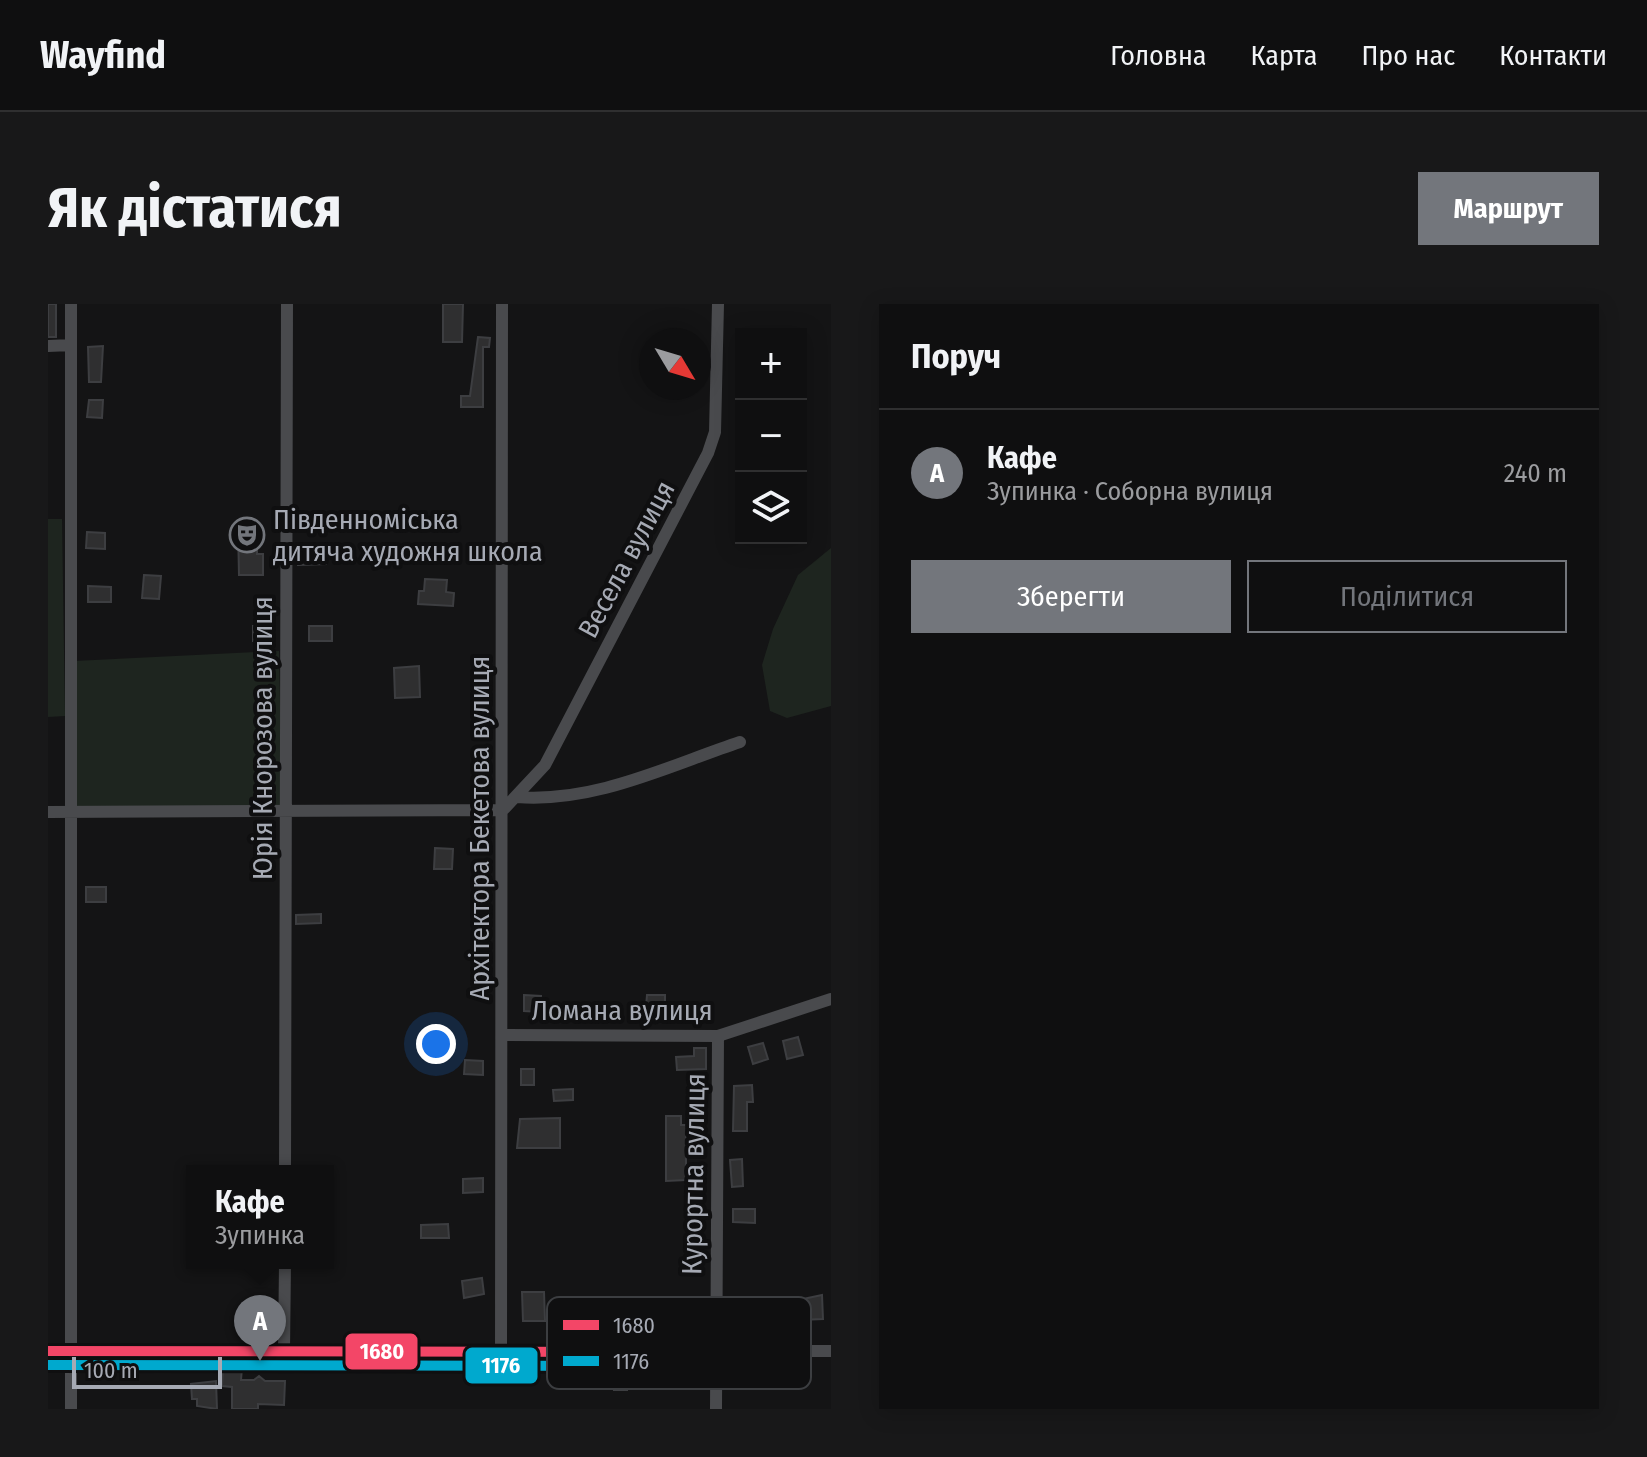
<!DOCTYPE html>
<html lang="uk">
<head>
<meta charset="utf-8">
<style>
  :root { --surface:#0f0f10; --page:#181819; --text:#f1f3f6; --muted:#9b9c9f; --line:#2f2f30; --accent:#73767c }
  body { margin:0; font-family:"Fira Sans Condensed",sans-serif; background:var(--page); color:var(--text) }
  .controls { position:absolute; right:24px; top:24px; display:grid; overflow:hidden; border-radius:0px; box-shadow:0 4px 20px #0003 }
  .controls button { width:72px; height:72px; display:grid; place-items:center; padding:0; border:0; border-bottom:2px solid var(--line); background:var(--surface); color:var(--text); font:40px sans-serif }
  .compass { position:absolute; left:591px; top:24px; width:72px; height:72px; border-radius:50%; background:var(--surface); box-shadow:0 4px 20px #0003; rotate:128deg }
  .scale { position:absolute; left:24px; bottom:20px; width:150px; box-sizing:border-box; padding-left:8px; border:4px solid #a6aab4; border-top:0; font-size:22px; line-height:28px; white-space:nowrap; color:#a6aab4; -webkit-text-stroke:6px #0f0f10; paint-order:stroke }
  .you { position:absolute; left:388px; top:740px; width:28px; height:28px; margin:-20px; border:6px solid #fff; border-radius:50%; background:#1a73e8; box-shadow:0 0 0 12px #1a73e833 }
  .badge { display:grid; place-items:center; width:52px; height:52px; border-radius:50%; background:var(--accent); color:#fff; font-size:26px; font-weight:700 }
  .pin { position:absolute; translate:-50% -66px; filter:drop-shadow(0 2px 4px #0008) }
  .pin::after { content:''; position:absolute; top:42px; width:28px; height:24px; background:inherit; clip-path:polygon(0 0,100% 0,50% 100%) }
  .popup { position:absolute; left:138px; top:861px; width:148px; height:104px; box-sizing:border-box; display:grid; place-content:center; border-radius:0px; background:var(--surface); filter:drop-shadow(0 2px 6px #0005); font-size:26px; white-space:nowrap; color:var(--muted) }
  .popup b { font-size:30px; color:var(--text) }
  .popup::after { content:''; position:absolute; left:50%; top:100%; margin-left:-16px; border:16px solid transparent; border-top-color:var(--surface) }
  .list { margin:0; padding:0; list-style:none }
  h2 { display:flex; justify-content:space-between; align-items:center; height:104px; margin:0; padding:0 32px; font-size:34px }
  h2 small { font-size:26px; font-weight:400; color:var(--muted) }
  .list li { display:grid; grid-template-columns:52px 1fr auto; gap:24px; align-items:center; box-sizing:border-box; height:128px; padding:0 32px; border-top:2px solid var(--line) }
  .list b { display:block; font-size:30px; white-space:nowrap }
  .list p { margin:0; font-size:26px; white-space:nowrap; color:var(--muted) }
  .list em { font-size:26px; font-style:normal; color:var(--muted) }
  .actions { display:flex; gap:16px; padding:24px 32px }
  .actions a { flex:1; padding:18px 0; border:2px solid var(--accent); border-radius:0px; text-align:center; font-size:28px; color:var(--accent) }
  .actions .main { background:var(--accent); color:#fff }
  .icon { flex:none; width:44px; height:44px; fill:none; stroke:currentColor; stroke-width:2; stroke-linecap:round; stroke-linejoin:round }
  .map { position:relative; flex:none; width:783px; height:1105px; overflow:hidden; border-radius:0px }
  header { display:flex; align-items:center; gap:48px; box-sizing:border-box; height:112px; padding:0 40px; background:var(--surface); border-bottom:2px solid var(--line) }
  header strong { font-size:38px }
  nav { display:flex; gap:44px; margin-inline-start:auto; font-size:28px }
  .intro { display:flex; align-items:center; justify-content:space-between; box-sizing:border-box; height:192px; padding:0 48px }
  h1 { margin:0; font-size:56px }
  .button { padding:20px 36px; border-radius:0px; background:var(--accent); color:#fff; font-size:28px; font-weight:700 }
  main { display:flex; gap:48px; padding:0 48px }
  aside { flex:1; background:var(--surface); border-radius:0px; box-shadow:0 4px 20px #0003 }
  .map>svg:first-child { display:block }
</style>
</head>
<body>
<header>
<strong>Wayfind</strong>
<nav><a>Головна</a><a>Карта</a><a>Про нас</a><a>Контакти</a></nav>
</header>
<div class="intro"><h1>Як дістатися</h1><a class="button">Маршрут</a></div>
<main>
<div class="map">
<svg width="783" height="1105" viewBox="0 0 783 1105">
  <rect width="100%" height="100%" fill="#141415"/>
  <path fill="#1e251f" d="M0,215H14L17,412L0,413Z
    M783,244V402L739,414L722,407L714,361L725,325L750,271Z
    M231,347L234,503H25L26,357Z"/>
  <path fill="#2f2f30" stroke="#3d3e41" stroke-width="2" d="M0,0H8V33H0Z
    M395,0H415L414,38H395Z
    M430,33L442,34L441,43H435V103H413V92H422Z
    M55,42L53,78H41L40,43Z
    M41,96H55L54,114L39,113Z
    M190,224H209V250H215V271H191Z
    M39,228L57,229V245L38,244Z
    M278,244V260L250,261L249,245Z
    M96,271L113,272L111,295L94,294Z
    M377,275L399,276L398,288L406,289L405,302L370,300L371,287H376Z
    M40,282L63,283V298H40Z
    M205,322H221V337H205Z
    M261,322H284V337H261Z
    M371,362L372,393L347,394L346,364Z
    M387,544L405,545L404,565H386Z
    M38,583H58V598H38Z
    M273,610V619L248,620V611Z
    M476,691L493,692L492,708L476,707Z
    M599,691H617V703H598Z
    M750,733L755,751L739,755L735,737Z
    M715,739L720,755L705,760L700,743Z
    M646,744H658V765L629,766L628,753L646,752Z
    M417,756L435,757V771L416,770Z
    M473,765H486V781H473Z
    M704,781L705,798H699V827H685L686,782Z
    M525,785V796L506,797L505,786Z
    M618,812H633V821H638V876L618,877Z
    M512,814V844H469L472,815Z
    M694,855L695,882L684,883L682,856Z
    M435,874V888L415,889V875Z
    M685,905H707V919L685,918Z
    M400,920L401,934H373V921Z
    M434,974L436,990L416,994L414,977Z
    M474,988H496L497,1017H475Z
    M774,991L775,1015L751,1016L750,996Z
    M714,1008H728V1028L714,1029Z
    M175,1063L194,1064L193,1076H206L211,1072L217,1077H237L236,1101L210,1100V1105H184V1083L174,1082Z
    M551,1063V1083H532L531,1064Z
    M567,1065L579,1066V1086H566Z
    M168,1077L169,1105L149,1102V1095H144L143,1080Z"/>
  <g fill="none" stroke-linecap="round" stroke-linejoin="round">
    <path stroke="#494a4d" stroke-width="12" d="M0,42L23,41
      M469,493C547,499 620,462 692,438
      M0,508L455,506L497,461L660,149L667,128L670,0
      M455,731L670,732L783,695
      M237,867L239,0
      M0,1047H783
      M236,1047L237,959
      M453,1049L454,0
      M23,1105V0
      M668,1105L670,732"/>
    <g stroke="#0f0f10" stroke-width="16">
      <path id="bus-1" d="M0,1047L667,1048"/>
    </g>
    <g stroke="#0f0f10" stroke-width="16">
      <path id="bus-2" d="M0,1061L667,1062"/>
    </g>
    <use href="#bus-1" stroke="#f34667" stroke-width="10"/>
    <use href="#bus-2" stroke="#00a9ce" stroke-width="10"/>
  </g>
  <defs>
    <g id="theatre-ring" transform="scale(1.8)"><circle r="9.5" fill="#0f0f10" stroke="#73767c" stroke-width="1.5"/><path d="M-5-5.5Q0-4 5-5.5V0Q5 5 0 6Q-5 5-5 0ZM-3.3-2.5H-1v1.5H-3.3ZM1-2.5H3.3v1.5H1ZM-2.8 1Q0 5.5 2.8 1Z" fill="#73767c"/></g>
  </defs>
  <g fill-rule="evenodd">
    <use href="#theatre-ring" x="199" y="231"/>
  </g>
  <g text-anchor="middle" stroke-width="8" stroke-linejoin="round" paint-order="stroke">
    <g font-size="28" fill="#a6aab4" stroke="#0f0f10" text-anchor="start">
      <text x="225" y="225">Південноміська<tspan x="225" dy="32">дитяча художня школа</tspan></text>
    </g>
    <g font-size="28" fill="#a6aab4" stroke="#0f0f10">
      <text transform="translate(578 255) rotate(-62)" y="10">Весела вулиця</text>
      <text transform="translate(214 434) rotate(-90)" y="10">Юрія Кнорозова вулиця</text>
      <text transform="translate(431 524) rotate(-90)" y="10">Архітектора Бекетова вулиця</text>
      <text x="574" y="716">Ломана вулиця</text>
      <text transform="translate(645 870) rotate(-89)" y="10">Курортна вулиця</text>
    </g>
  </g>
  <rect x="499" y="993" width="264" height="92" rx="12" fill="#0f0f10" stroke="#3c3e41" stroke-width="2"/>
  <rect x="515" y="1016" width="36" height="10" fill="#f34667"/>
  <rect x="515" y="1052" width="36" height="10" fill="#00a9ce"/>
  <g font-size="22" fill="#a6aab4">
    <text x="565" y="1029">1680</text>
    <text x="565" y="1065">1176</text>
  </g>
  <g stroke="#0f0f10" stroke-width="3">
    <rect x="296" y="1028" width="75" height="39" rx="8" fill="#f34667"/>
    <rect x="416" y="1042" width="75" height="39" rx="8" fill="#00a9ce"/>
  </g>
  <g font-size="22" text-anchor="middle" font-weight="bold" fill="#fff">
    <text x="334" y="1055">1680</text>
    <text x="453" y="1069">1176</text>
  </g>
</svg>
<div class="controls">
<button>+</button>
<button>−</button>
<button><svg class="icon" aria-label="layers" viewBox="0 0 24 24"><path d="M12 4l9 5-9 5-9-5zM3 14l9 5 9-5"/></svg></button>
</div>
<svg class="compass" viewBox="-18 -18 36 36"><path d="M0-13l5 13h-10z" fill="#e53935"/><path d="M0 13l5-13h-10z" fill="#9b9c9f"/></svg>
<div class="scale">100 m</div>
<div class="you"></div>
<div class="pin badge" style="left:212px;top:1057px">A</div>
<div class="popup"><b>Кафе</b>Зупинка</div>
</div>
<aside>
<h2>Поруч<small></small></h2>
<ul class="list">
<li><span class="badge">A</span><div><b>Кафе</b><p>Зупинка · Соборна вулиця</p></div><em>240 m</em></li>
</ul>
<div class="actions"><a class="main">Зберегти</a><a>Поділитися</a></div>
</aside>
</main>
</body>
</html>
